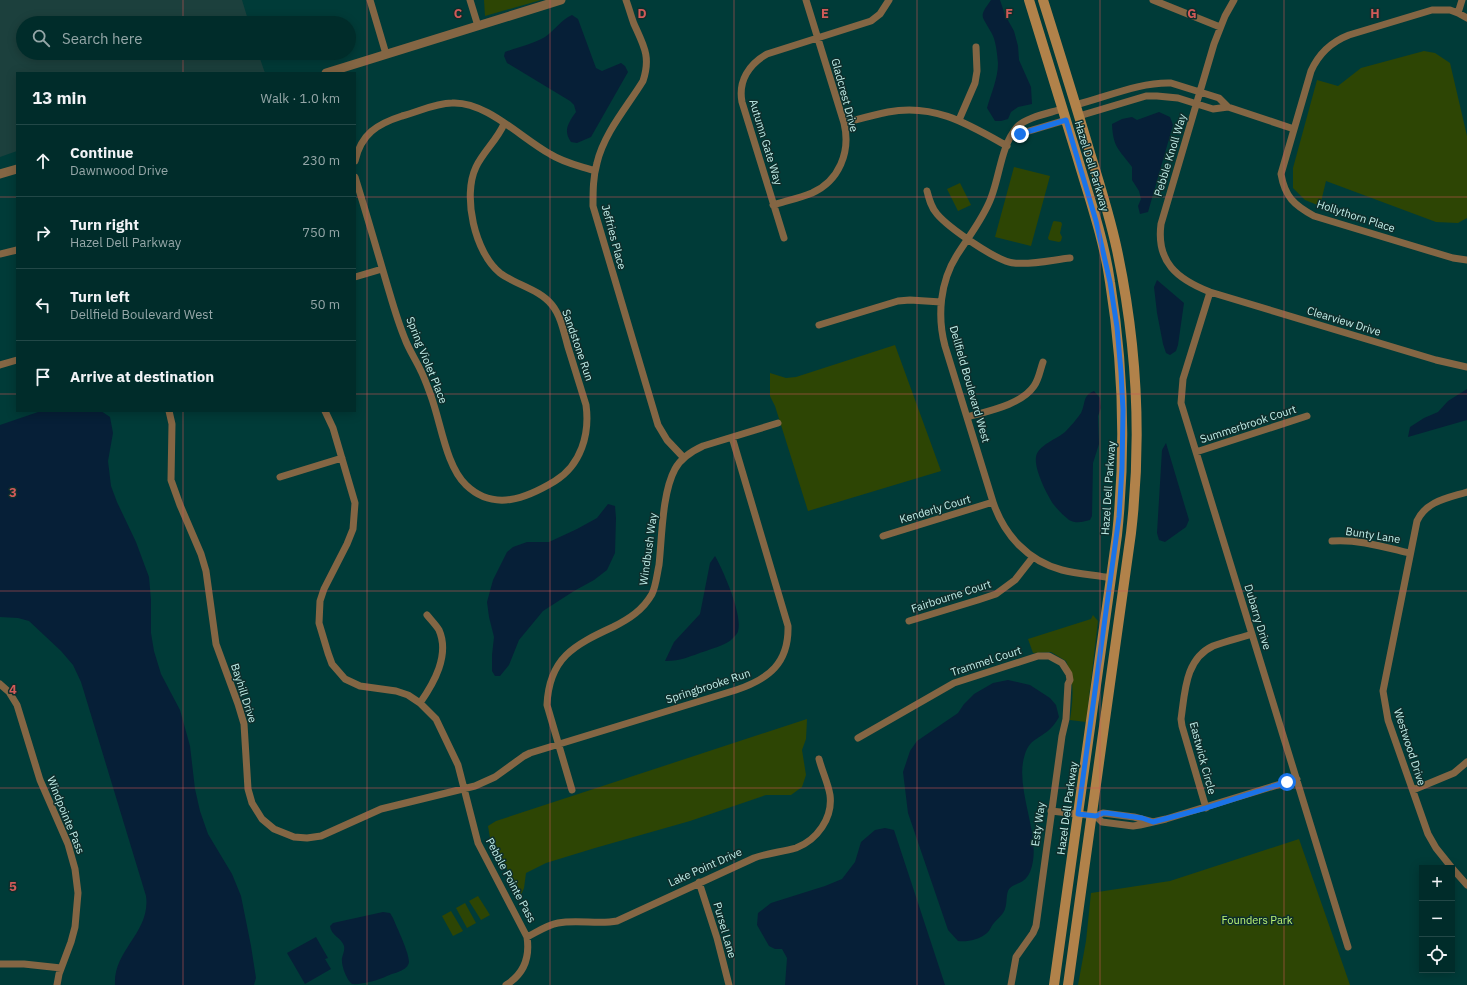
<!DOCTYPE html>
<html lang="en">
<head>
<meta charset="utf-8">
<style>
  :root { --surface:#002c2a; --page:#0a3432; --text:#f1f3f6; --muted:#95a7a8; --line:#224847 }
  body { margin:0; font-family:"IBM Plex Sans",sans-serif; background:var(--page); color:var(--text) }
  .controls { position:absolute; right:12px; bottom:12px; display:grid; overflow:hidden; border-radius:0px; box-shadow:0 2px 10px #0003 }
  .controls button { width:36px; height:36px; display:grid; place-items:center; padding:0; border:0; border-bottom:1px solid var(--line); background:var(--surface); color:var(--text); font:20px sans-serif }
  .stop { position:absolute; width:12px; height:12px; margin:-9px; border:3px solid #1a73e8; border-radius:50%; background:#fff }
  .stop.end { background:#1a73e8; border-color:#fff; box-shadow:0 1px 4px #0008 }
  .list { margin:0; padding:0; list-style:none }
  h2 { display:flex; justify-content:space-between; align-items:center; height:52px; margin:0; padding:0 16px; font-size:17px }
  h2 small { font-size:13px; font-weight:400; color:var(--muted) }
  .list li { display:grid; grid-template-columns:26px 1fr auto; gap:12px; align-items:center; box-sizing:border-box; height:72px; padding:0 16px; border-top:1px solid var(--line) }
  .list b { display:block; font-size:15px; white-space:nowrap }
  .list p { margin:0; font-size:13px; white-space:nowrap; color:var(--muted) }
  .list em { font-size:13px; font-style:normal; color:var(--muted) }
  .icon { flex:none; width:22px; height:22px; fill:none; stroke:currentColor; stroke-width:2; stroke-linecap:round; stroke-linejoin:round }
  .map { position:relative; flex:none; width:1467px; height:985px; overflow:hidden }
  .search { position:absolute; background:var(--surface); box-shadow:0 2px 10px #0003; left:16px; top:16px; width:340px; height:44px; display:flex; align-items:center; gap:10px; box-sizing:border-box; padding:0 14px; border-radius:22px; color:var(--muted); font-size:15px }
  .panel { position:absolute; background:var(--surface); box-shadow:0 2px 10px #0003; left:16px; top:72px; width:340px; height:340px; border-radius:0px }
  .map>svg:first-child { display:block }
</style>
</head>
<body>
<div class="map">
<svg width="1467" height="985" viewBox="0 0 1467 985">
  <rect width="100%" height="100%" fill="#003b38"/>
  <path fill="#1c403d" d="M0,0H242L249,23H23V53H258L265,73H17V151L0,157Z"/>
  <path fill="#2d4504" d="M484,0H541L485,16Z
    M1424,51L1435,53L1450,63L1467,136V218L1458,223L1436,222L1326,181L1320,206L1305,200L1293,188V168L1317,80L1338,86L1361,68Z
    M1014,167L1050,176L1031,246L995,237Z
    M960,183L971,205L958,211L947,189Z
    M1054,221L1061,222L1062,224L1060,233L1062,237L1061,241L1059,242L1049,240L1048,238L1053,222Z
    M895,345L941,471L808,511L775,406L770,396V373L786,378L796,377Z
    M1093,615L1098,621L1086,722L1070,720C1073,700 1075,680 1066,661L1051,652L1033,653L1028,639L1091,619Z
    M807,719L806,739L802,750L806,775L802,787L791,795H766L690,821L595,848L546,863L526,873L524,888L520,897L497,847L490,838L488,826L496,821Z
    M1299,839L1350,985H1078L1086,941L1091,893L1170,881Z
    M478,896L490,915L481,920L469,901Z
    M465,903L476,923L467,928L456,908Z
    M451,911L463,931L453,936L442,916Z"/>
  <path fill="#061f37" d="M991,0H1000L1005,15L1014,31L1018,46L1019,60L1031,87L1032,104L1018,107L1011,112L1008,119L1001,121H995L987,108C991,93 998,79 998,63C997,53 996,40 991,32C982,15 978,18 991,0Z
    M572,15L578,19L596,68L602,71L621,63L625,66L628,72L591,137L577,143L571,142C563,131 568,123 576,112L574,105L570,101L507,63L504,56L505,52C519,47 533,44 545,37C555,30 561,20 572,15Z
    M1159,112L1170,117L1173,125L1148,212L1140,214L1138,206L1141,199L1139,191L1132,180V167C1119,149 1113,148 1112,124L1122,119L1132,117L1137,120Z
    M1157,280L1184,303L1178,345L1176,351L1170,355L1166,353L1163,344L1157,313L1154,287Z
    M1467,389V420L1408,437L1410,427L1424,418L1438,412L1448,401Z
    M1094,391L1100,398L1101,408L1098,416L1099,444L1093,463L1092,516L1090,520C1083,522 1076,524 1069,520C1064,516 1058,510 1054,505C1047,495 1034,469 1036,457C1038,445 1057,439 1065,432C1070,427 1077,419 1081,413C1086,403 1082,396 1094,391Z
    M41,411H101L110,417L113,433L108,461L111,486L117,502L136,542L149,577L151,600V633L154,651L161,674L180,710L190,746L195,789L200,811L208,834L232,874L241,896L251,946L256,978L254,985H115C113,950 151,932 146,896L81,682L73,665L61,651L29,621L18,618L0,617V425Z
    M1166,443L1189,520L1186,527L1165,542L1159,540L1157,533L1162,450Z
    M608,504L615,506L616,518L615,553L607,570L594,580L574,591L543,611L519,640L509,665L500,676H495L492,671V655L494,637L489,617L487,602L493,580L507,552L513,547L527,542H549L577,529L597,518Z
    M715,556C723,570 743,615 738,631C738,633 735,636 733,638C728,644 714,648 706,651C690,656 682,661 665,661L674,642L700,614L710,563Z
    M1008,680L1030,685L1050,698L1056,705L1059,717C1057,720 1055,724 1052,727C1042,738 1030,738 1025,754C1013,789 1044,838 1030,872C1024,886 1012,882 1008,891C1006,897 1007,904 1005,909C1003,915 997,919 994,923C991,926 990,931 987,933C979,940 967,942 958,941L948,930L908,813L903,772L910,751L917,741L958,713L964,704L974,694L993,683Z
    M885,828L894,830L945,985H785L787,958L782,949H775L769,946L757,925L758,913L771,903L825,886L842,879L855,862L861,842L875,830Z
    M383,912L390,913L393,918C397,928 409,952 409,962C408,971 393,973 387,976C379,980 361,985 352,984C346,979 341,965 342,958C343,954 345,950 344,946C341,937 331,936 330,926L333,923Z
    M316,937L328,958L325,959L331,969L305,984L287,953Z"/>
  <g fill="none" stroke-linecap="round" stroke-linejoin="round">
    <path stroke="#846644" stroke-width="7" d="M370,0L386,54
      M470,0L478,26
      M626,0C629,8 631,16 634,24C644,46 651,57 643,81C627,107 604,133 597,163C593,177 593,191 593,206L658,425L667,440L684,458
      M1153,0L1220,27
      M1234,0L1225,16L1214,44L1161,224C1156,262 1177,279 1210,292L1436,360L1467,367
      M1458,13L1462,0
      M1467,18L1458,13L1450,10H1432L1349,35C1331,42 1319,53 1311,71L1281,174C1285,197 1294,205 1314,216L1453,258L1467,260
      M1075,105C1107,97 1139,82 1171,83L1219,98L1228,107
      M1062,109C1050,113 1026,117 1017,127C1001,146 1000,175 991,198C983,219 969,236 957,255C940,282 937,316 945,346L993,502C1004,535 1028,561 1062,570C1078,574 1095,575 1111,578
      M1079,116L1146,96H1157L1178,98L1213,109L1228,107L1294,129
      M959,120L975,83L977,71L976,47
      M844,123C859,119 873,115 888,112C934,103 968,124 1007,146
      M1012,136L1066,120
      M355,161C361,134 377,124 402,116C418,112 435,103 452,103C486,101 521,138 550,154C564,163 580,166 595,171
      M355,177C366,212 376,247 386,281C392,301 397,320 405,339C409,350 416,360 421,371C425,379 428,388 431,396C441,423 446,466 466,485C494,512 527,498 555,481C581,465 590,434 586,405C580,386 574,366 568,347C564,333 561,316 552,305C539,289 516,285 500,273C475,253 462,196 476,167C483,152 497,140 504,124
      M927,191C929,199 931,207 937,214C948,227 997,262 1014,263C1032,265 1052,260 1070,258
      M773,205C786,201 800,198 812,193C839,181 851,152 844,123L806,0
      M784,238L742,102C738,81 749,64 767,54L871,21L880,14L889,0
      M0,254L17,250
      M355,277L382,269
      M1210,292L1183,379L1181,403L1348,947
      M819,325L898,301L910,300L941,302
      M0,365L17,360
      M169,411L172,424L171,480L180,505L201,554L206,571L216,644L238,704L244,724L248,789L252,803L262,819L274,829L294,837L307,838L321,836L381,809L475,786L495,777L524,756L530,753L736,690C769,679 789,663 788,626L732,437
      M325,411L333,428L355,503L353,529L347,544L324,589L320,601L319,623L328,653L332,664L345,679L360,686L396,691L408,695L420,703L436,719L458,765L478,843L527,937C530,957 524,974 506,985
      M967,417C988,411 1021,405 1034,386C1039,379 1040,370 1043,362
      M1196,452L1307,416
      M280,477L342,458
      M883,536L993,502
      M1332,541C1358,539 1384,547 1409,553
      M909,621L978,600L996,594L1015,580L1033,557
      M0,684L9,692L17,705L40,780L68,844L75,869L78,893L75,927L71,942L59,974L57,985
      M420,703C434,683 450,655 439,630C436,625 431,620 427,615
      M858,738L954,683L1038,656H1049L1062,663L1069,674L1070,680L1068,684L1066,719L1062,736L1036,926L1033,933L1016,957L1011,985
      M572,790L547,705C549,658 574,645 613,627C629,619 643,610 652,594C656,586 657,574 659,565C662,537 662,493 675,469C681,458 692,451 703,446L778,423
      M1413,790L1454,773L1467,762
      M1206,808L1182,726L1181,719C1185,692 1185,659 1213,646C1226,641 1240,638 1252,634
      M1051,811L1096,816L1102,822L1133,826L1140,825L1166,819L1297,779
      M1096,816L1103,813L1134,817L1153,822
      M1452,868L1436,848L1428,834L1388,720L1383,691L1417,521C1426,501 1448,498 1467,492
      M1452,868L1467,885
      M699,882L717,938L729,985
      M527,937C537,932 547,925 558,923C578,919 598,925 617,921L754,858C767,853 782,852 796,848C817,840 833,818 830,795C828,783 822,771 819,759
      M0,964H24L61,968"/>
    <path stroke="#846644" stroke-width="9" d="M326,73L561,0
      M0,174L17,169"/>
    <path stroke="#b1824a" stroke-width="10" d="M1029,0C1045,52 1061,104 1077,156C1089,197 1104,239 1110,282C1124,368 1126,448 1117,535L1054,985
      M1043,0C1059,51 1075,102 1090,153C1100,185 1110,217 1117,250C1137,344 1142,438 1131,533L1068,985"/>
  </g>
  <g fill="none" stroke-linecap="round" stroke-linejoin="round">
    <path stroke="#1a73e8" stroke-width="5" d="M1020,134L1066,120L1096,221L1110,282L1117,327L1121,372L1123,410L1122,468L1119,517L1078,814L1096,816L1103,813H1107L1142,818L1153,822L1206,808L1287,782"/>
  </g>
  <path fill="none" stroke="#d15a58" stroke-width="1" stroke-opacity="0.55" d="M183,0V23M367,0V985M550,0V985M734,0V985M917,0V985M1100,0V985M1284,0V985M183,53V73M0,197H17M355,197H1467M0,394H17M355,394H1467M183,411V985M0,591H1467M0,788H1467"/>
  <g text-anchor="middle" stroke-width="3" stroke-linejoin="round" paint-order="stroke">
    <g font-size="11" fill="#c2efea" stroke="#0e2e2c">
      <text transform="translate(845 95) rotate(75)" y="4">Gladcrest Drive</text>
      <text transform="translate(766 142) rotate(73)" y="4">Autumn Gate Way</text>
      <text transform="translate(1170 155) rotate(-73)" y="4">Pebble Knoll Way</text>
      <text transform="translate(1092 166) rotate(73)" y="4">Hazel Dell Parkway</text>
      <text transform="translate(1356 216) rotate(18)" y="4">Hollythorn Place</text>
      <text transform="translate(614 237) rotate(75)" y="4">Jeffries Place</text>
      <text transform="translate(1344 321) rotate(17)" y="4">Clearview Drive</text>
      <text transform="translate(578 345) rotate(71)" y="4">Sandstone Run</text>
      <text transform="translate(427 360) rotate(68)" y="4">Spring Violet Place</text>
      <text transform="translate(970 384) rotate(74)" y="4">Dellfield Boulevard West</text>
      <text transform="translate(1248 424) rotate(-18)" y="4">Summerbrook Court</text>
      <text transform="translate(1108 488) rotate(-86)" y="4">Hazel Dell Parkway</text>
      <text transform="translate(935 509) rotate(-17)" y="4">Kenderly Court</text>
      <text transform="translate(1373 535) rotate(9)" y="4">Bunty Lane</text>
      <text transform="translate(648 549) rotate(-82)" y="4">Windbush Way</text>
      <text transform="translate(951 596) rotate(-18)" y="4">Fairbourne Court</text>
      <text transform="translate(1258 617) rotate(73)" y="4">Dubarry Drive</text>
      <text transform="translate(986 661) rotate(-18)" y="4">Trammel Court</text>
      <text transform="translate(708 686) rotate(-18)" y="4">Springbrooke Run</text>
      <text transform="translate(244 693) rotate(72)" y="4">Bayhill Drive</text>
      <text transform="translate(1410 747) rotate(72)" y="4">Westwood Drive</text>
      <text transform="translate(1203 758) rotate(75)" y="4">Eastwick Circle</text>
      <text transform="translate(1067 808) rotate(-82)" y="4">Hazel Dell Parkway</text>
      <text transform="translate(66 815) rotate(68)" y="4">Windpointe Pass</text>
      <text transform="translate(1038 824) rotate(-82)" y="4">Esty Way</text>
      <text transform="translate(705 867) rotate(-24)" y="4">Lake Point Drive</text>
      <text transform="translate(511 880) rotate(62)" y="4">Pebble Pointe Pass</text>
      <text transform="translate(725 930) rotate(74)" y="4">Pursel Lane</text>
    </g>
    <g font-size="11" fill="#bbf374" stroke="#0e2e2c">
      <text x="1257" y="924">Founders Park</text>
    </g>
  </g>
  <g font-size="13" text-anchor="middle" font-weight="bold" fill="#d15a58" stroke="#0e2e2c" stroke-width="3" stroke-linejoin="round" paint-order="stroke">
    <text x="458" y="18">C</text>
    <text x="642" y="18">D</text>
    <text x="825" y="18">E</text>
    <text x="1009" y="18">F</text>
    <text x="1192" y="18">G</text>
    <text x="1375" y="18">H</text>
    <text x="13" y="497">3</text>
    <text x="13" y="694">4</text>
    <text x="13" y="891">5</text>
  </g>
</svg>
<div class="controls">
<button>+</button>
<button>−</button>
<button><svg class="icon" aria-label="locate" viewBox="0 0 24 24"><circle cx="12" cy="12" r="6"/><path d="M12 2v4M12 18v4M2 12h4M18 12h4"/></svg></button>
</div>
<div class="stop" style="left:1287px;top:782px"></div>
<div class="stop end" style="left:1020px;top:134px"></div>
<div class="search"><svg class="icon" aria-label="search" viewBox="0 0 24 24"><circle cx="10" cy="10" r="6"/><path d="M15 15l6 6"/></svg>Search here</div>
<section class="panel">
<h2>13 min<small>Walk · 1.0 km</small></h2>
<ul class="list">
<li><svg class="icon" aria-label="ahead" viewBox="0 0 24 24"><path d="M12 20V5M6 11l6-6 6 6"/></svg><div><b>Continue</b><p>Dawnwood Drive</p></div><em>230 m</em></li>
<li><svg class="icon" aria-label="right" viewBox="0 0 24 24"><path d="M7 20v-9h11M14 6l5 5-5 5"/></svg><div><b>Turn right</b><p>Hazel Dell Parkway</p></div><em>750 m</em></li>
<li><svg class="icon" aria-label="left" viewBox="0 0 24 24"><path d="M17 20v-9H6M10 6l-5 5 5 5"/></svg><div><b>Turn left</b><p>Dellfield Boulevard West</p></div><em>50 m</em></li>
<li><svg class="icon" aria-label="arrive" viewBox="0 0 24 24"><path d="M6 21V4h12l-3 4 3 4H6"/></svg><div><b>Arrive at destination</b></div></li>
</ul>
</section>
</div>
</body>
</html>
